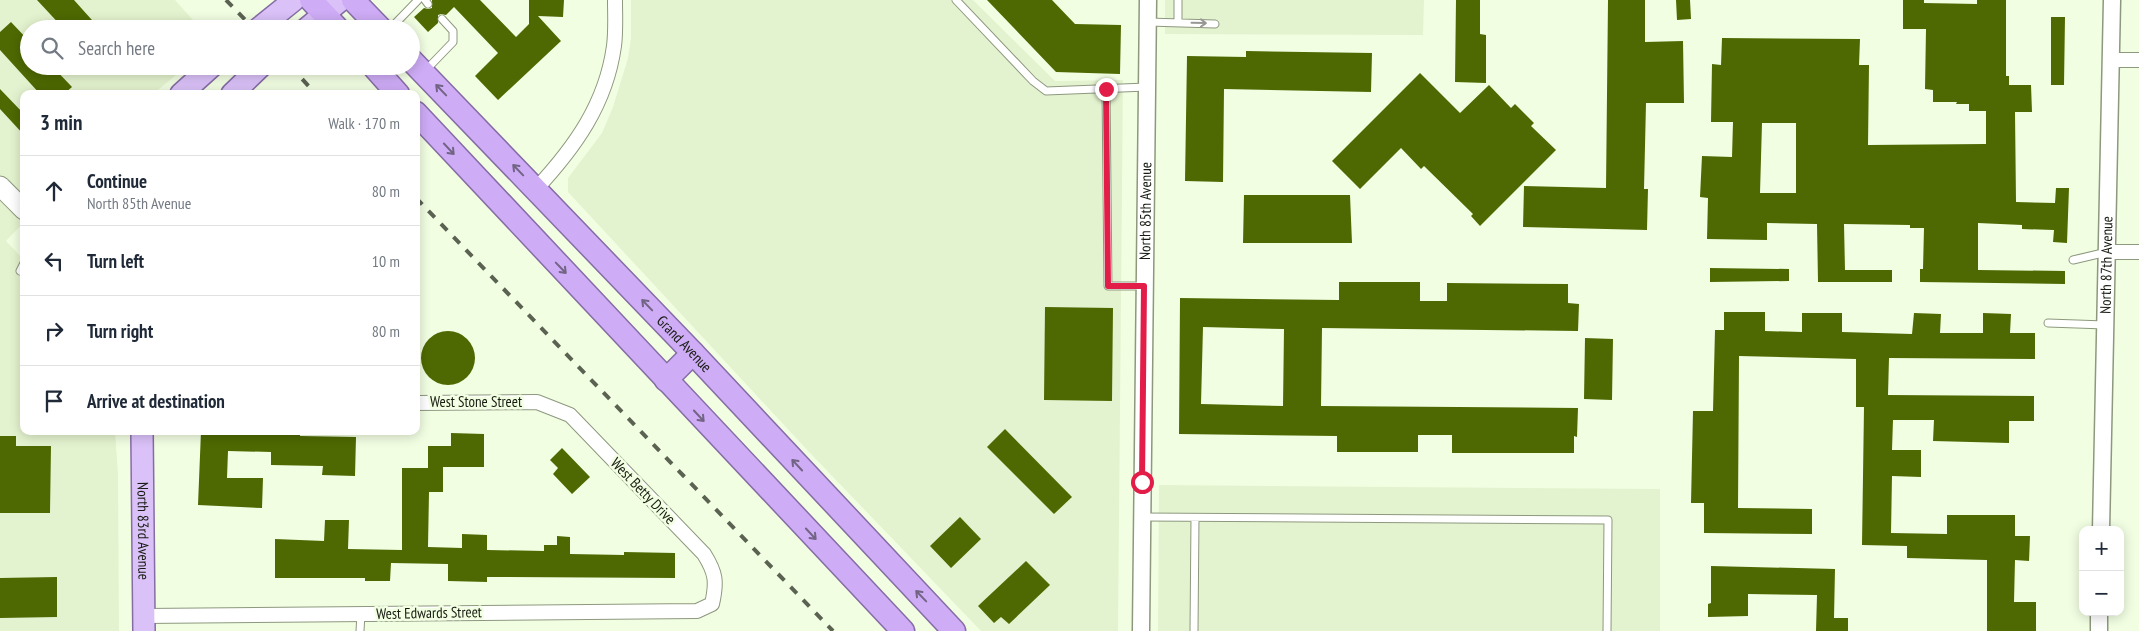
<!DOCTYPE html>
<html lang="en">
<head>
<meta charset="utf-8">
<style>
  :root { --surface:#fff; --page:#f2f2f3; --text:#1f2937; --muted:#747a83; --line:#e0e1e3 }
  body { margin:0; font-family:"PT Sans Narrow",sans-serif; background:var(--page); color:var(--text) }
  .controls { position:absolute; right:15px; bottom:15px; display:grid; overflow:hidden; border-radius:10px; box-shadow:0 2px 12px #0003 }
  .controls button { width:45px; height:45px; display:grid; place-items:center; padding:0; border:0; border-bottom:1px solid var(--line); background:var(--surface); color:var(--text); font:25px sans-serif }
  .stop { position:absolute; width:15px; height:15px; margin:-11px; border:4px solid #e11d48; border-radius:50%; background:#fff }
  .stop.end { background:#e11d48; border-color:#fff; box-shadow:0 1px 5px #0008 }
  .list { margin:0; padding:0; list-style:none }
  h2 { display:flex; justify-content:space-between; align-items:center; height:65px; margin:0; padding:0 20px; font-size:21px }
  h2 small { font-size:16px; font-weight:400; color:var(--muted) }
  .list li { display:grid; grid-template-columns:32px 1fr auto; gap:15px; align-items:center; box-sizing:border-box; height:70px; padding:0 20px; border-top:1px solid var(--line) }
  .list b { display:block; font-size:19px; white-space:nowrap }
  .list p { margin:0; font-size:16px; white-space:nowrap; color:var(--muted) }
  .list em { font-size:16px; font-style:normal; color:var(--muted) }
  .icon { flex:none; width:28px; height:28px; fill:none; stroke:currentColor; stroke-width:2; stroke-linecap:round; stroke-linejoin:round }
  .map { position:relative; flex:none; width:2139px; height:631px; overflow:hidden }
  .search { position:absolute; background:var(--surface); box-shadow:0 2px 12px #0003; left:20px; top:20px; width:400px; height:55px; display:flex; align-items:center; gap:12px; box-sizing:border-box; padding:0 18px; border-radius:28px; color:var(--muted); font-size:19px }
  .panel { position:absolute; background:var(--surface); box-shadow:0 2px 12px #0003; left:20px; top:90px; width:400px; height:345px; border-radius:10px }
  .map>svg:first-child { display:block }
</style>
</head>
<body>
<div class="map">
<svg width="2139" height="631" viewBox="0 0 2139 631">
  <rect width="100%" height="100%" fill="#f2fee2"/>
  <path fill="#e4f3cf" d="M0,0H175L201,29H29V66H187L153,94H24V222L6,241L24,260V431H115L118,474L119,631H0Z
    M631,0H973L1055,81L1123,80L1118,631H981L810,453L568,192V178L602,133L613,107L628,58L631,38Z
    M1165,0H1424L1423,35L1165,34Z
    M1159,485L1660,489V631H1158Z"/>
  <path fill="#4e6902" fill-rule="evenodd" d="M37,0H74L100,29H64Z
    M432,0H480L516,37L529,24V0H564L563,17L538,16L561,41L498,100L475,76L498,53L454,7L446,15L441,14L438,15V23L428,32L414,17L424,8L428,9L432,8Z
    M987,0H1052L1075,24L1121,25L1120,74L1056,72Z
    M1456,0H1480V34L1486,35V83L1455,82Z
    M1608,0H1645V42L1683,41L1684,103H1646L1644,189H1648L1647,230L1523,227L1524,186L1606,188Z
    M1676,0H1690L1691,19L1677,20Z
    M1903,0H1924V3L1977,4V0H2006V76H2009V85H2031L2032,112H2015L2016,202L2055,203L2056,188H2069L2067,243L2053,242L2054,230L2022,229V225L1978,223V270L2065,271V284L1920,282V269H1923L1924,228H1910V225L1844,224L1845,270H1892V282H1818L1817,224L1767,223V240L1707,239L1708,198L1700,197L1702,156L1732,157L1733,122H1711L1712,64L1721,65L1722,38L1860,39L1859,65H1869L1868,145L1986,144V111H1969V104H1956L1957,102H1933V90L1925,89L1926,29H1903ZM1762,123H1796V193H1760Z
    M2051,17H2065L2064,85H2051Z
    M11,22L29,41V66H52L72,87L64,94H40L0,50V32Z
    M1246,51L1372,53L1371,92L1224,89L1223,182L1185,181L1187,56L1246,57Z
    M1420,73L1460,113L1489,85L1511,108L1515,104L1534,123L1531,126L1556,150L1480,226L1471,216L1473,214L1424,166L1421,169L1401,148L1360,189L1332,161Z
    M0,89L24,114V135L0,109Z
    M1244,195H1350L1352,243H1243Z
    M1710,268L1789,269V281L1710,282Z
    M1339,282H1420V301H1447V283L1568,284V303L1579,304L1578,331L1322,328L1321,406L1578,408L1577,437L1574,436V453H1452V435H1418V452H1337V436L1179,434L1180,298L1339,300ZM1203,327L1284,329L1283,406L1201,404Z
    M1045,307L1113,308L1112,401L1044,400Z
    M1724,312H1765V331L1802,332V313H1842V332L1912,334L1914,313L1941,314L1940,333H1983V313L2011,314L2010,333H2035V359L1889,358L1888,395L2034,396V421H2009V443L1933,441L1934,420H1893L1892,450H1921V477L1892,476L1891,533L1947,534V515H2015V536H2030L2029,561L2015,560L2014,602H2036V631H1987V560L1907,558V546L1862,545L1864,407H1856V359L1739,356L1738,508L1812,509V534L1704,533V503H1691L1693,411H1713L1715,330H1724Z
    M421 358a27 27 0 1 1 54 0a27 27 0 1 1-54 0Z
    M1585,338L1613,339L1612,400L1584,399Z
    M1005,429L1072,497L1054,514L987,447Z
    M201,431H263V433L300,434V436L356,437L355,476L322,475L323,466L271,465V452L228,451L227,478H263L262,508L198,505Z
    M451,433L484,434V467H443V492H429L428,547L462,548V534L487,535V550L544,551V545H557V536L570,537V554L624,555V552L675,553V578L487,577V582L448,581V564L391,563L390,581H365V578H275V539L324,541L325,520H349L348,549L402,550V468H428V446H451Z
    M0,436H16V446H51L50,513H0Z
    M562,448L590,477L572,494L553,474L558,468L550,460Z
    M960,517L981,539L951,568L930,546Z
    M1026,561L1050,585L1009,624L1001,617L994,623L978,606Z
    M1711,566L1835,569L1834,618H1848V631H1816L1817,595L1748,594V616L1708,617V604L1711,603Z
    M57,577V617L0,618V578Z"/>
  <g fill="none" stroke-linecap="round" stroke-linejoin="round">
    <g stroke="#8d987e" stroke-width="9">
      <path id="service" d="M425,0L428,4
        M956,0L1033,81L1046,91L1147,87
        M1148,22L1215,24
        M1178,23V0
        M390,29L418,0
        M426,70L453,42V31L442,19
        M1106,89L1108,286H1144
        M2073,260L2107,252
        M20,271L24,263
        M2048,323L2105,325
        M1142,517L1608,520L1607,631
        M360,631L361,614
        M1194,631L1195,518"/>
    </g>
    <g stroke="#8d987e" stroke-width="16">
      <path id="minor" d="M2111,60H2139
        M536,189C575,147 606,104 614,46C616,31 615,15 615,0
        M2107,252H2139
        M144,616L697,611L712,604C717,582 716,573 704,554L570,415L537,402L416,403"/>
    </g>
    <g stroke="#8d987e" stroke-width="19">
      <g id="tertiary">
        <path id="s1" d="M2101,530L2112,0"/>
        <path id="s2" d="M1141,631L1148,0"/>
        <path d="M2099,631V612"/>
      </g>
    </g>
    <g stroke="#8d987e" stroke-width="21">
      <path id="secondary" d="M0,186L24,210"/>
    </g>
    <g stroke="#866ca5" stroke-width="24">
      <g id="primary">
        <path d="M258,29L294,0"/>
        <path d="M306,29L341,0"/>
        <path d="M181,94L212,66"/>
        <path d="M232,94L261,66"/>
        <path id="s3" d="M142,431L144,631"/>
      </g>
    </g>
    <g stroke="#866ca5" stroke-width="25">
      <g id="trunk">
        <path d="M311,0L338,29"/>
        <path d="M353,0L381,29"/>
        <path id="s4" d="M411,60L693,353L954,631"/>
        <path d="M373,66L398,94"/>
        <path d="M416,113L903,631"/>
        <path d="M666,380L693,353"/>
      </g>
    </g>
    <use href="#service" stroke="#fff" stroke-width="7"/>
    <use href="#minor" stroke="#fff" stroke-width="14"/>
    <use href="#tertiary" stroke="#fff" stroke-width="16"/>
    <use href="#secondary" stroke="#fff" stroke-width="19"/>
    <use href="#primary" stroke="#dac1f8" stroke-width="21"/>
    <use href="#trunk" stroke="#ceacf6" stroke-width="22"/>
    <path stroke="#5b6252" stroke-width="4" stroke-dasharray="9 9" stroke-linecap="butt" d="M226,0L254,29
      M290,66L316,94
      M416,198L833,631"/>
  </g>
  <defs><path id="oneway-shaft" d="M-6 0H5M1.5-3L5.5 0L1.5 3" fill="none" stroke-width="1.6" stroke-linecap="round" stroke-linejoin="round" transform="scale(1.25)"/></defs>
  <use stroke="#979894" href="#oneway-shaft" transform="translate(1199 23) rotate(1)"/>
  <g stroke="#726484">
    <use href="#oneway-shaft" transform="translate(441 90) rotate(-134)"/>
    <use href="#oneway-shaft" transform="translate(449 149) rotate(47)"/>
    <use href="#oneway-shaft" transform="translate(518 170) rotate(-134)"/>
    <use href="#oneway-shaft" transform="translate(561 268) rotate(46)"/>
    <use href="#oneway-shaft" transform="translate(647 305) rotate(-134)"/>
    <use href="#oneway-shaft" transform="translate(699 416) rotate(47)"/>
    <use href="#oneway-shaft" transform="translate(797 465) rotate(-133)"/>
    <use href="#oneway-shaft" transform="translate(811 534) rotate(47)"/>
    <use href="#oneway-shaft" transform="translate(921 596) rotate(-134)"/>
  </g>
  <g fill="none" stroke-linecap="round" stroke-linejoin="round">
    <path stroke="#e11d48" stroke-width="6" d="M1106,89L1108,286H1144L1142,482"/>
  </g>
  <g text-anchor="middle" stroke-width="5" stroke-linejoin="round" paint-order="stroke">
    <g font-size="15" fill="#171b11" stroke="#f2fee2">
      <text dy="5" stroke="none"><textPath href="#s2" startOffset="420">North 85th Avenue</textPath></text>
      <text dy="5" stroke="none"><textPath href="#s1" startOffset="265">North 87th Avenue</textPath></text>
      <text dy="5" stroke="none"><textPath href="#s4" startOffset="394">Grand Avenue</textPath></text>
      <text x="476" y="407">West Stone Street</text>
      <text transform="translate(643 491) rotate(46)" y="5">West Betty Drive</text>
      <text dy="5" stroke="none"><textPath href="#s3" startOffset="100">North 83rd Avenue</textPath></text>
      <text transform="translate(429 613) rotate(-1)" y="5">West Edwards Street</text>
    </g>
  </g>
</svg>
<div class="controls">
<button>+</button>
<button>−</button>
</div>
<div class="stop" style="left:1142px;top:482px"></div>
<div class="stop end" style="left:1106px;top:89px"></div>
<div class="search"><svg class="icon" aria-label="search" viewBox="0 0 24 24"><circle cx="10" cy="10" r="6"/><path d="M15 15l6 6"/></svg>Search here</div>
<section class="panel">
<h2>3 min<small>Walk · 170 m</small></h2>
<ul class="list">
<li><svg class="icon" aria-label="ahead" viewBox="0 0 24 24"><path d="M12 20V5M6 11l6-6 6 6"/></svg><div><b>Continue</b><p>North 85th Avenue</p></div><em>80 m</em></li>
<li><svg class="icon" aria-label="left" viewBox="0 0 24 24"><path d="M17 20v-9H6M10 6l-5 5 5 5"/></svg><div><b>Turn left</b></div><em>10 m</em></li>
<li><svg class="icon" aria-label="right" viewBox="0 0 24 24"><path d="M7 20v-9h11M14 6l5 5-5 5"/></svg><div><b>Turn right</b></div><em>80 m</em></li>
<li><svg class="icon" aria-label="arrive" viewBox="0 0 24 24"><path d="M6 21V4h12l-3 4 3 4H6"/></svg><div><b>Arrive at destination</b></div></li>
</ul>
</section>
</div>
</body>
</html>
